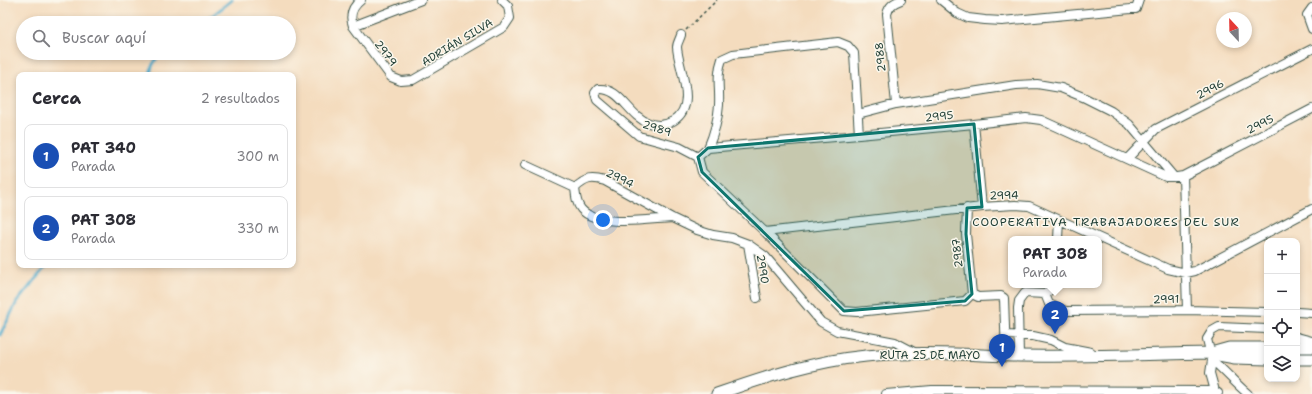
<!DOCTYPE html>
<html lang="es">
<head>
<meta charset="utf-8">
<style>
  :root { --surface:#fff; --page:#f7f7f7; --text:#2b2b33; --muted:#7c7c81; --line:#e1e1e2; --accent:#d1495b }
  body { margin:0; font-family:"Shantell Sans",sans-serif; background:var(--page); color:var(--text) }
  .controls { position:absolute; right:12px; bottom:12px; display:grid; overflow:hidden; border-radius:8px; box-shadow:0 2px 6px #0003 }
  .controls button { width:36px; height:36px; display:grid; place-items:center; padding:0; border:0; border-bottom:1px solid var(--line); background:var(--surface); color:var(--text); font:20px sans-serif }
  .compass { position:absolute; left:1216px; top:12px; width:36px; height:36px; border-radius:50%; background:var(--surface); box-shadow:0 2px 6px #0003; rotate:338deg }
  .you { position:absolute; left:603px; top:220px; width:14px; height:14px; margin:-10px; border:3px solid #fff; border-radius:50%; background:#1a73e8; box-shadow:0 0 0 6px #1a73e833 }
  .badge { display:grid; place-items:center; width:26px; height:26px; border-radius:50%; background:var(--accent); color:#fff; font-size:13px; font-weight:700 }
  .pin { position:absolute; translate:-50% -33px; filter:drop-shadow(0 1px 2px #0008) }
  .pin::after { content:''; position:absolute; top:21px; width:14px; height:12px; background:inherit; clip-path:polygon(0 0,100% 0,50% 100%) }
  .popup { position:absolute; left:1008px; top:236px; width:94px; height:52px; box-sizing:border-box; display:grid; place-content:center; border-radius:8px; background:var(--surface); filter:drop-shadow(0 1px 3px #0005); font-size:13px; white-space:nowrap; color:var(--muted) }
  .popup b { font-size:15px; color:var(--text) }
  .popup::after { content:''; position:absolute; left:50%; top:100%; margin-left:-8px; border:8px solid transparent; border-top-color:var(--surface) }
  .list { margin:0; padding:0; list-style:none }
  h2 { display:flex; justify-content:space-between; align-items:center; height:52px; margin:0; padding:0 16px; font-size:17px }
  h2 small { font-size:13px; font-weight:400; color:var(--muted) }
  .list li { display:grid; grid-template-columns:26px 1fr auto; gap:12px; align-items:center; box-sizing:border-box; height:64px; margin:0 8px 8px; padding:0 8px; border:1px solid var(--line); border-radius:8px }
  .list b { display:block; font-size:15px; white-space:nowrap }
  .list p { margin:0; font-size:13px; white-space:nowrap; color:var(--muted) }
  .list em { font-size:13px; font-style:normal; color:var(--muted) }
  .icon { flex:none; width:22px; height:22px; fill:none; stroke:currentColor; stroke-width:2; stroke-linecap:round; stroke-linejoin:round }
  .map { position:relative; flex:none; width:1312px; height:394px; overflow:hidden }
  .search { position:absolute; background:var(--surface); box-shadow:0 2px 6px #0003; left:16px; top:16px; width:280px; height:44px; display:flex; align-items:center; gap:10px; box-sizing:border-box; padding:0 14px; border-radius:22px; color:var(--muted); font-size:15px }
  .panel { position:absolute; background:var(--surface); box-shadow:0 2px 6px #0003; left:16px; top:72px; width:280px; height:196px; border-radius:8px }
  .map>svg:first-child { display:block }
</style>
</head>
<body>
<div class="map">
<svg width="1312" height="394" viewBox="0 0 1312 394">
  <rect width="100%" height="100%" fill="#fbf7ec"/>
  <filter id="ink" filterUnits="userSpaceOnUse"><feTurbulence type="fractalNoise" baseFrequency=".025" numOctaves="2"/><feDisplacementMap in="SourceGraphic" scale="8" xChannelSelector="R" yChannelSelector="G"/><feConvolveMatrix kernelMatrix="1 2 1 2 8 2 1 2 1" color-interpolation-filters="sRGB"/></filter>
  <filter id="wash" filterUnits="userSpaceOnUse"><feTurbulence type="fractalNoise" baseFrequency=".012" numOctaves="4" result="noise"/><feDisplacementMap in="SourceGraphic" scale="16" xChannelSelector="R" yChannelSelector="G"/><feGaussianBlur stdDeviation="0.9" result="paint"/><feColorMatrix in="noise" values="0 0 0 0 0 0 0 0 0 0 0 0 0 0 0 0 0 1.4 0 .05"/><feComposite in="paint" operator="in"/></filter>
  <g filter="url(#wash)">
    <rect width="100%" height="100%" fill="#f4dcbe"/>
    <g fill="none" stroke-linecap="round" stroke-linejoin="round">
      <path stroke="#4daacb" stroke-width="3" d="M203,23L232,0
        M150,75L152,66L160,53
        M0,335L17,302L47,265"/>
    </g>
  </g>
  <g filter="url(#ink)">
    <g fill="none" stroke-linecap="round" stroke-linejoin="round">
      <g stroke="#3f5549" stroke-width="10">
        <path id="street" d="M361,0C352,7 349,15 353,26L391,77L401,81L413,80L504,27L510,18L508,6L502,0
          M941,0L957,13L968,18L985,20L1002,21L1131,9H1136L1139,0
          M1312,8L1307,15L1312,29
          M353,26L421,0
          M681,35C680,39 677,43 677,47C678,69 699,105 673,121C666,125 657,126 649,123C628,116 621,87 598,89L595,93L597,100L639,136L679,147L698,157L702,172L765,232L844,311L857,312L965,301L972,294
          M896,104L887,14C889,6 893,3 901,0
          M858,114L896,104L1016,85L1037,84L1061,88L1083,97L1111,111L1129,124L1174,177
          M974,124L982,207
          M708,148C714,134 718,120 719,105C720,88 716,76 722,59L733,54L838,42L848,46L854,53L859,135
          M698,157L708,148L859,135L974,124L1026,118L1041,120L1166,177H1177L1183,176L1312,109
          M1127,159L1156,129L1312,49
          M525,165L575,188
          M1183,176L1187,310
          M967,208L966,234L972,294
          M672,218C649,219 597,228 581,209C576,203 576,196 575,188C586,178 591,177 605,181L672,218L697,230L713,235L732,238L748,244L765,256L821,322L837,331L895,342L916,353
          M765,232L982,207L1015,205L1029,206L1168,269L1186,273L1195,271L1312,209
          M1058,239L1059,220
          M748,244L757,298
          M972,294L978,297L1001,296L1004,298L1006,356
          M1045,294L1049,304L1066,311L1187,310L1267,312
          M1297,312L1312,313
          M1006,335L1033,336L1051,340L1065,347L1091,352
          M1297,337L1312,341
          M1019,356L1018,308L1019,301L1025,293L1045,294L1054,287V285
          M1212,360C1225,371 1235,383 1248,394
          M1218,393L1215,391L1210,373L1212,360L1207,339L1212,331L1219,327L1267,329
          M886,394L932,390L1215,391"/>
      </g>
      <g stroke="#3f5549" stroke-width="13">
        <path id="secondary" d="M1297,347H1312
          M1213,354L1235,358L1267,359
          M1297,359H1312
          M717,394C765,377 815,361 866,356C917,351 969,355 1020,356C1084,357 1147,354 1211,353L1229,348H1267"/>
      </g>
      <path stroke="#3f5549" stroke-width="1.5" stroke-dasharray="3 3" stroke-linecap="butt" d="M686,30L717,0"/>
      <use href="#street" stroke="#fff" stroke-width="8"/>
      <use href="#secondary" stroke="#fff" stroke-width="11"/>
    </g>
  </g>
  <path fill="#0f766e" fill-opacity="0.2" stroke="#0f766e" stroke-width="3" stroke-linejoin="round" d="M974,124L982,207L967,208L966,234L972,294L965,301L844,311L702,172L698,157L708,148Z"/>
  <g text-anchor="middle" stroke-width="3" stroke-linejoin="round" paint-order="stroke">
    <g font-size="11" fill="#1f3d34" stroke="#fbf7ec">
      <text transform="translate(457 42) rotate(-31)" y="4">ADRIÁN SILVA</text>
      <text transform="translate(386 53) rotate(53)" y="4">2979</text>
      <text transform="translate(880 57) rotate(-96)" y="4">2988</text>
      <text transform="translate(1210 89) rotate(-27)" y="4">2996</text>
      <text transform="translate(939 116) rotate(-6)" y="4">2995</text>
      <text transform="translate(1260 124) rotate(-27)" y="4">2995</text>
      <text transform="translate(657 128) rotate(18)" y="4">2989</text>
      <text transform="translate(620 178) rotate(26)" y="4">2994</text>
      <text transform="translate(1004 195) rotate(-1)" y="4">2994</text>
      <text transform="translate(957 253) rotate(-96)" y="4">2987</text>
      <text transform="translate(763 269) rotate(81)" y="4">2990</text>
      <text transform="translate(1166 299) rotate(-1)" y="4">2991</text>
      <text x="930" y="359">RUTA 25 DE MAYO</text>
    </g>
    <g font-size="12" letter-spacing="1" fill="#1f3d34" stroke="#fbf7ec">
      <text x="1106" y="226">COOPERATIVA TRABAJADORES DEL SUR</text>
    </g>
  </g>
</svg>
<div class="controls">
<button>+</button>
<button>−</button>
<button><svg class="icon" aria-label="locate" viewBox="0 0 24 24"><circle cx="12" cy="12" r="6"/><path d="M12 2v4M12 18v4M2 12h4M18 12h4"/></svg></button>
<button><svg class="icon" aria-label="layers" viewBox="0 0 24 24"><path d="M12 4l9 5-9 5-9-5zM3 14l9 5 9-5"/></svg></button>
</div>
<svg class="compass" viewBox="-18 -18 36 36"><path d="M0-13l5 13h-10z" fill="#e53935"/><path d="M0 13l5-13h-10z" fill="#7c7c81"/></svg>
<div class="you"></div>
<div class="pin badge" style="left:1002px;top:367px;background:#1a4fb4">1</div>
<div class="pin badge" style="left:1055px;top:334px;background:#1a4fb4">2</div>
<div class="popup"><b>PAT 308</b>Parada</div>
<div class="search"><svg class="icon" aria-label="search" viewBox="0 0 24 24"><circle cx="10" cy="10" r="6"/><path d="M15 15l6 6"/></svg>Buscar aquí</div>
<section class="panel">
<h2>Cerca<small>2 resultados</small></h2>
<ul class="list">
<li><span class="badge" style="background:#1a4fb4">1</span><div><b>PAT 340</b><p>Parada</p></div><em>300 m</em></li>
<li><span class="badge" style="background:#1a4fb4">2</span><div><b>PAT 308</b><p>Parada</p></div><em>330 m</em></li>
</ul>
</section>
</div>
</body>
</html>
